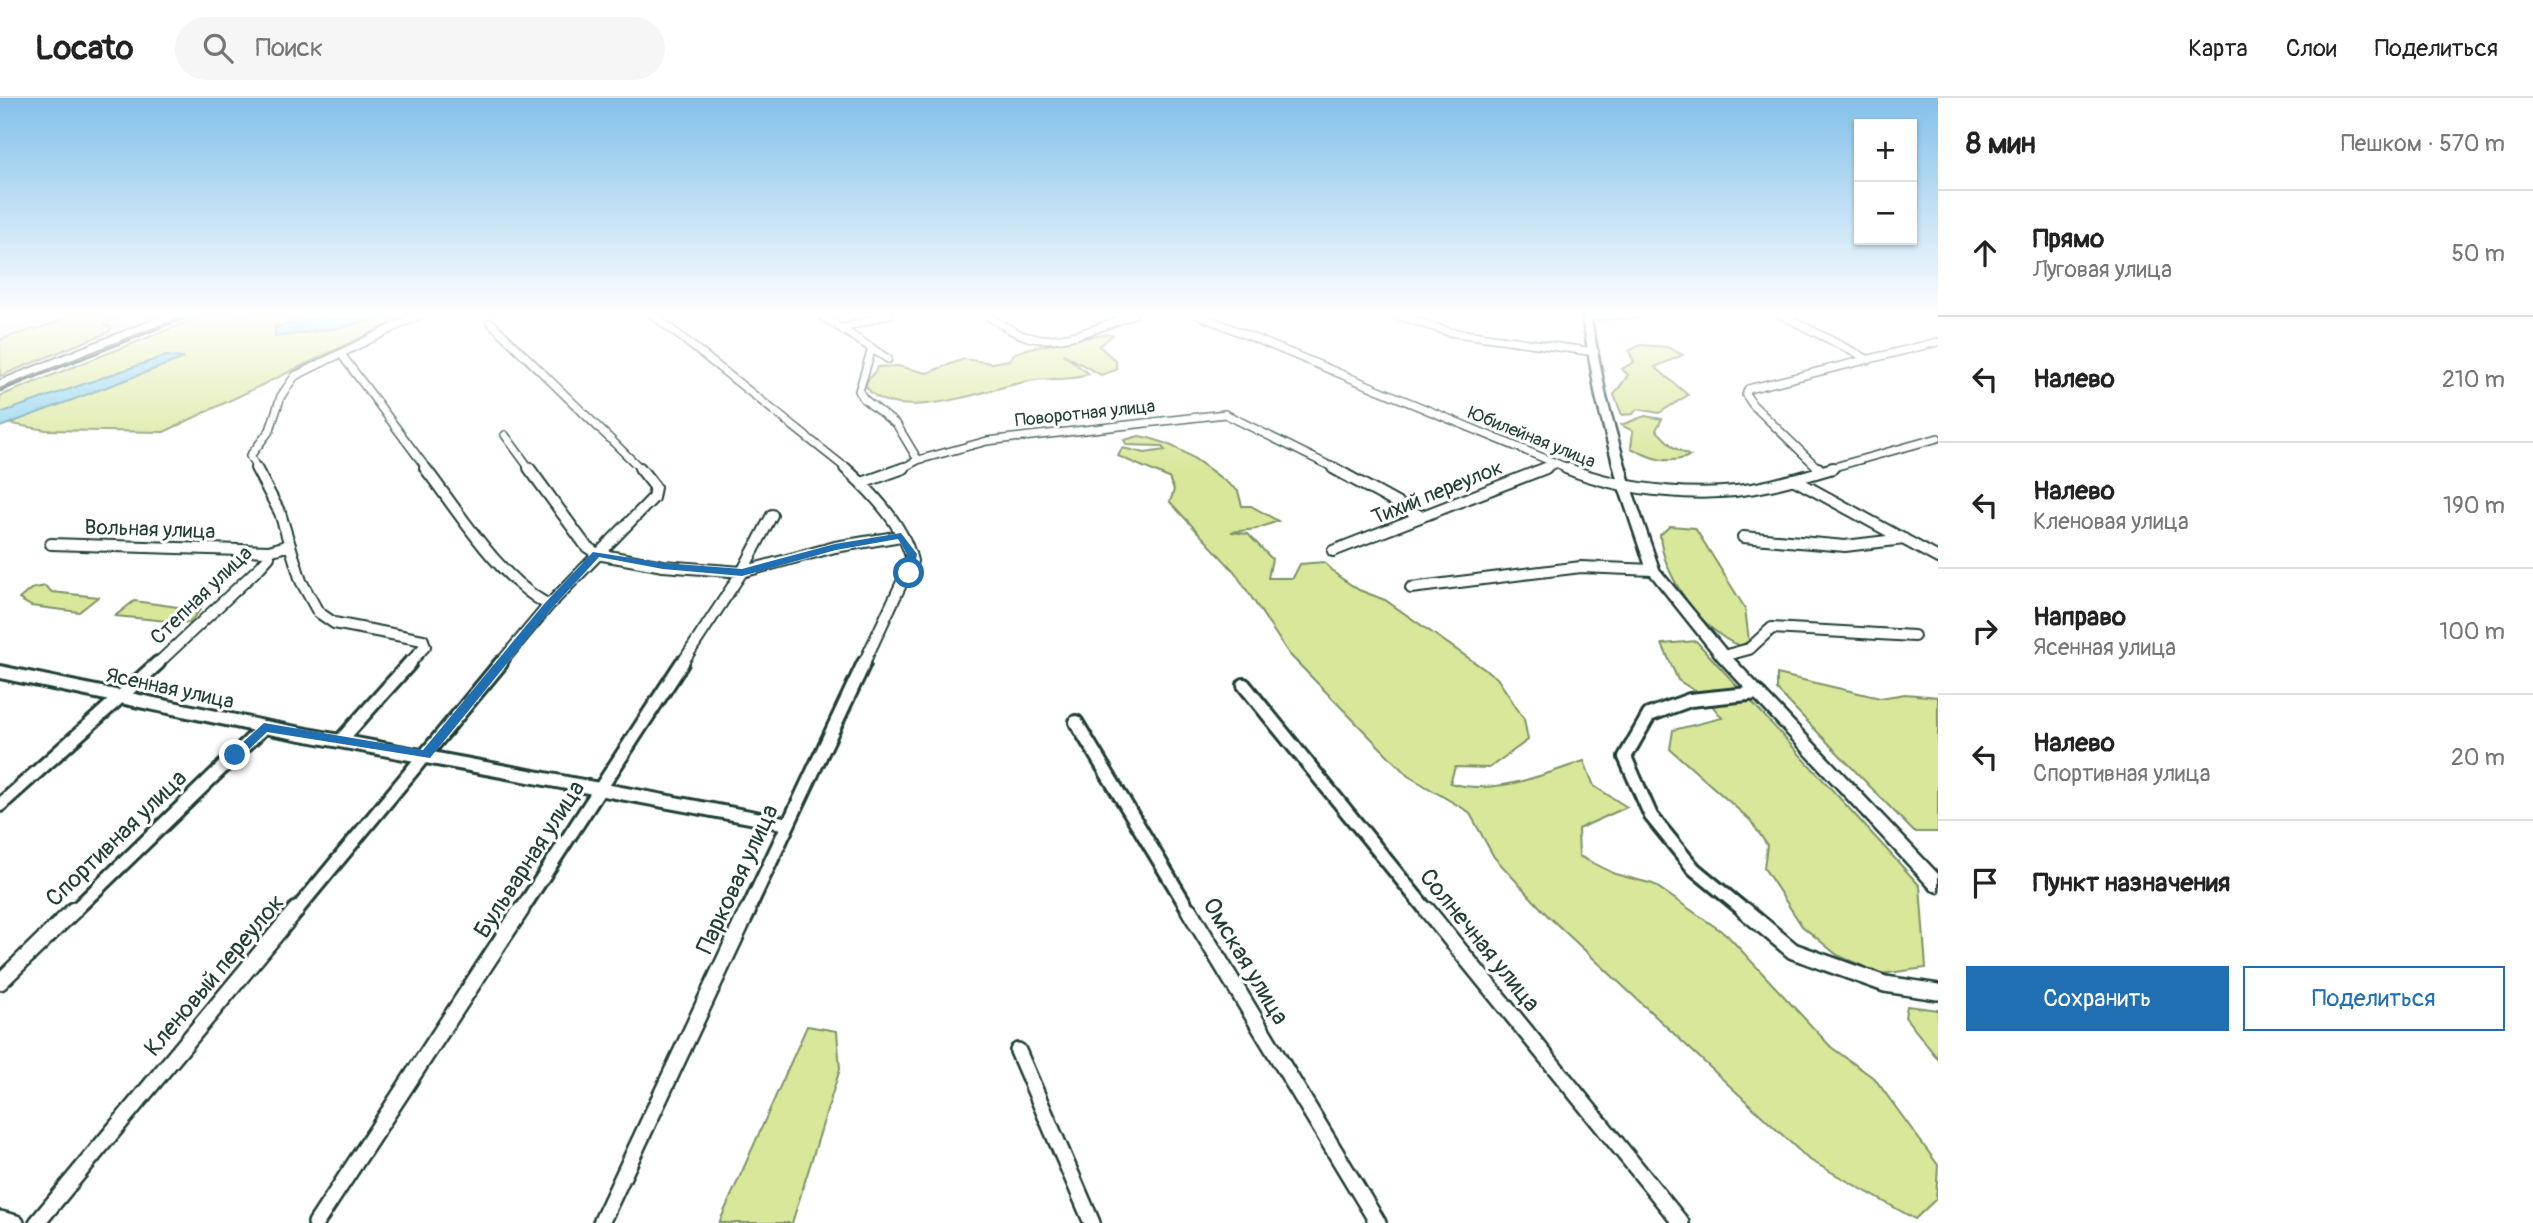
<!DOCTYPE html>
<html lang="ru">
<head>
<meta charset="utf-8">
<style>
  :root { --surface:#fff; --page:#f6f6f6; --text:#222; --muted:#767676; --line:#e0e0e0; --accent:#1f6fb2 }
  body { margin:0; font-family:Pangolin,sans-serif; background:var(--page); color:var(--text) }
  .controls { position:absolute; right:21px; top:21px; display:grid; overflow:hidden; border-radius:0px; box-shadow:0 2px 5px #0004 }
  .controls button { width:63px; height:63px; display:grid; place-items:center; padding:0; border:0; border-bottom:2px solid var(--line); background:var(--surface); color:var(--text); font:35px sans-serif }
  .stop { position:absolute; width:21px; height:21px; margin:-16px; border:5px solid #1f6fb2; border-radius:50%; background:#fff }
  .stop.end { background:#1f6fb2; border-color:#fff; box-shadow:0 2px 7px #0008 }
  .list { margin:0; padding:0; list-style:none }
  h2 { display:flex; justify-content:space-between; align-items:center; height:91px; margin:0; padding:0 28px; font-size:30px }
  h2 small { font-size:23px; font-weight:400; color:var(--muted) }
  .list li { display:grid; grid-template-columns:46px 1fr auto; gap:21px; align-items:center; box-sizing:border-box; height:126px; padding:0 28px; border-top:2px solid var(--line) }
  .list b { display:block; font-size:26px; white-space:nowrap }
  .list p { margin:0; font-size:23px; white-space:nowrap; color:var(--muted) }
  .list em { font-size:23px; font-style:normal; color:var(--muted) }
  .actions { display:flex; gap:14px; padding:21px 28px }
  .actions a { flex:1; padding:16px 0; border:2px solid var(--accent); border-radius:0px; text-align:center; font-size:24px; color:var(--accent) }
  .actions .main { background:var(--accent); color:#fff }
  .icon { flex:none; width:38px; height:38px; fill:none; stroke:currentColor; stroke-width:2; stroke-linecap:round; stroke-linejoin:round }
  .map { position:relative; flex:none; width:1938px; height:1125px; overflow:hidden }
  header { display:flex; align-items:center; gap:42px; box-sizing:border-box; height:98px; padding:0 35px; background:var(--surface); border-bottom:2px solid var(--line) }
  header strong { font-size:33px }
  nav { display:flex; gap:38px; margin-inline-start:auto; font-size:24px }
  .search { width:490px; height:63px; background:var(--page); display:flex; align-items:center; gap:18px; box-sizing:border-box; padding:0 24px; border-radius:38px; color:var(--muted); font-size:26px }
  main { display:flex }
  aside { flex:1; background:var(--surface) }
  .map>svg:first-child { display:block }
</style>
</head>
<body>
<header>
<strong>Locato</strong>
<div class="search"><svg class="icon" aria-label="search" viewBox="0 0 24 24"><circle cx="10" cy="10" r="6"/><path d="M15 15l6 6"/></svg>Поиск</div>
<nav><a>Карта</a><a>Слои</a><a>Поделиться</a></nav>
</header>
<main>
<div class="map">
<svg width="1938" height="1125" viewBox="0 0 1938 1125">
  <rect width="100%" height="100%" fill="#fff"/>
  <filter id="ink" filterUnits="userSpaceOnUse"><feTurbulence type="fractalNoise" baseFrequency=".0143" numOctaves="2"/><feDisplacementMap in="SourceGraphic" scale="14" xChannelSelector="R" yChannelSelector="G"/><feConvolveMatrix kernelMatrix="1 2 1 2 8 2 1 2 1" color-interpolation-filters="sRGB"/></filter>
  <g filter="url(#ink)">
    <path fill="#f8e8e2" d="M0,216H173L0,284Z"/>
    <path fill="#d9e79a" stroke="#7c9267" stroke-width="2" d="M64,216H109L113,222L105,227L111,229L109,234L0,278V242C21,233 45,231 64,220Z
      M207,216H410L164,334L46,332L0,324V298Z
      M1106,236L1113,237L1099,248L1116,263V272L1101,277L1063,256L1089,276C1071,283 1055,280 1035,282C995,287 892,332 865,287L878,269L898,268L927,275L964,261L991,265L1009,262L1015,255L1030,250Z
      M1640,247L1667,249L1683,257L1655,269L1688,297L1659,315L1637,311L1633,316L1622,317L1614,297L1628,277L1622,271L1634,264L1629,253Z
      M1645,318L1662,321L1656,332L1673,349L1690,358C1667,367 1652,361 1631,350L1633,333L1621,327Z
      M1139,338C1179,344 1207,370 1238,393L1242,408H1251L1278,423L1256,431L1231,434L1248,436L1272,461L1268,480H1293L1300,466L1324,464L1338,478L1359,492L1385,502L1497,580L1524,621L1528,642L1489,670L1455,669L1450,685C1494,698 1542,677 1584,663L1594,688L1627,709L1578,731L1579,758L1615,776L1653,786L1727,837L1831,949L1875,981L1938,1067L1936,1101L1915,1121L1808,1061L1548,818L1494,759L1469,714L1408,678L1289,556L1234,473L1170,404L1174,392L1169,380L1118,358L1122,350L1145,355L1165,352L1161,348L1127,347L1124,342Z
      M1670,428L1695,430L1745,510L1749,543L1740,548C1703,535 1662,477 1660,437Z
      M45,488L52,494L98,499L79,514L31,508L19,501L31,491Z
      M134,503L200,512L189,525L115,518Z
      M1696,543L1920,788L1926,870L1881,876L1837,857L1802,828L1764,770L1767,747L1750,722L1670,651L1673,632L1722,620L1706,600L1678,582L1662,546Z
      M1777,576L1880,600L1905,596L1938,599V734H1914L1777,592Z
      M1907,908L1938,912V961L1905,919Z
      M807,928L837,933L840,971L792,1125H719Z"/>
    <path fill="#8ad1ec" stroke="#5f96a2" stroke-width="2" d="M322,216H399L338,230L275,239V229L317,220Z
      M165,258L184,260L0,329V315Z"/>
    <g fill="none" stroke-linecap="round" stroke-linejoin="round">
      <g stroke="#1f3d34" stroke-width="10">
        <path id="street-far3" d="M652,216L847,371
          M819,216L888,261
          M984,216C998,224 1012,235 1028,239C1061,248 1103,228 1134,216
          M1196,216L1570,371
          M1393,216L1449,234L1595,254
          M1780,216L1869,262
          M1587,218L1639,216
          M490,224L641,371
          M844,230L890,216
          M872,250L859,293L864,301L897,327L918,362
          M341,256L427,371
          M0,286L177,216
          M505,337L530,371
          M257,371L250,358L270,332L281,298L295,278L421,216
          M901,371L918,362L987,343L1225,316L1336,371
          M1542,371L1553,367
          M1819,371L1753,307L1746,297L1748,291L1938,244
          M1827,371L1938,340"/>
      </g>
      <g stroke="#1f3d34" stroke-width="14">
        <path id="street-far2" d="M256,370L280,415L301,483L318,514L334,525L423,542L425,548L408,567
          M425,370C459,414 499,481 549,507
          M529,370L586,448L597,456L663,468L742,474L835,449L901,438
          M845,370C872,394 904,427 912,463L863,567
          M1333,370L1420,418
          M1566,370C1625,394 1708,402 1771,387C1792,382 1813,376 1833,370
          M1818,370L1821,373
          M1793,381L1938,460
          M862,385L904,370
          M1743,439L1845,448L1904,441
          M51,446L269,453L290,447
          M1333,453L1546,370
          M1411,490L1581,469L1653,472
          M1723,558L1749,551L1772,530L1914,538
          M156,567L260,469L269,459V453
          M499,567L549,507L653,400L655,389L640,370
          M681,567L742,474L772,417"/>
      </g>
      <g stroke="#1f3d34" stroke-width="18">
        <path id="street-far1" d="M0,574L264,629L788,726
          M1244,587L1428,814
          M1076,624L1190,814
          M341,642L410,565
          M0,707L158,565
          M73,814L264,629
          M295,814L501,565
          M520,814L682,565
          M747,814L864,565
          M1746,814L1694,771L1651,718L1625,659L1649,617L1690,602L1758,595"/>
      </g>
      <g stroke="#1f3d34" stroke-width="20">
        <path id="street" d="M1189,812L1378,1125
          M1427,812L1681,1125
          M1744,812L1793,853L1885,886L1938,894
          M0,884L74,812
          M1018,953L1092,1125
          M0,1121L16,1125
          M37,1125L296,812
          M316,1125L521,812
          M601,1125L748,812"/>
      </g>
      <g stroke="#1f3d34" stroke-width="5">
        <path id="secondary" d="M1582,216H1590L1606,299L1631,389L1659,471L1728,555L1938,776V794L1932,792L1718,561L1647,472L1619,389L1596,299Z"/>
      </g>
      <use href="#street-far3" stroke="#fff" stroke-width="7"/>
      <use href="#street-far2" stroke="#fff" stroke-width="10"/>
      <use href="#street-far1" stroke="#fff" stroke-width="12"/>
      <use href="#street" stroke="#fff" stroke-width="15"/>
      <use href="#secondary" fill="#fff" fill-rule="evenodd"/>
      <path stroke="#1f3d34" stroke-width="2.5" d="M0,293L195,216"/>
    </g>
  </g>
  <linearGradient id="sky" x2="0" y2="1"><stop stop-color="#82c0ea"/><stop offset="0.58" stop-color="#fff"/><stop offset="1" stop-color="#fff" stop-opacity="0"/></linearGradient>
  <rect width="1938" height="374" fill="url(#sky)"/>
  <path fill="#1f6fb2" d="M901,435L917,456L914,475L909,478L903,475L907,456L898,441L836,452L742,478L663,471L599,459L553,509L430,660L267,634L240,660L235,661L229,657L264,625L423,652L545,505L593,454L663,465L742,471L835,446Z"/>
  <g text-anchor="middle" stroke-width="6" stroke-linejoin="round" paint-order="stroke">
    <g font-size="18" fill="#1f3d34" stroke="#fff">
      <text transform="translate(1085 315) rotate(-6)" y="6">Поворотная улица</text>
      <text transform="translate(1532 339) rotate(22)" y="6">Юбилейная улица</text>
    </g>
    <g font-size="21" fill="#1f3d34" stroke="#fff">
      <text transform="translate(1437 394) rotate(-22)" y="7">Тихий переулок</text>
      <text transform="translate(150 431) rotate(2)" y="7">Вольная улица</text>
      <text transform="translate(201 497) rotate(-44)" y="7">Степная улица</text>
      <text transform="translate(170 590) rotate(12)" y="7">Ясенная улица</text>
    </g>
    <g font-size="24" fill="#1f3d34" stroke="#fff">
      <text transform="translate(116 740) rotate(-44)" y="8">Спортивная улица</text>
      <text transform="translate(529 761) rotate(-57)" y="8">Бульварная улица</text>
      <text transform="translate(737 781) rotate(-65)" y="8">Парковая улица</text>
      <text transform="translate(1480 842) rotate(51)" y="8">Солнечная улица</text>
      <text transform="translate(1246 863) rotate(59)" y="8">Омская улица</text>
      <text transform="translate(214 877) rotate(-50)" y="8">Кленовый переулок</text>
    </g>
  </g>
</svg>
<div class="controls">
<button>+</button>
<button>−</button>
</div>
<div class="stop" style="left:909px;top:475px"></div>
<div class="stop end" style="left:235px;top:657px"></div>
</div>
<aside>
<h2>8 мин<small>Пешком · 570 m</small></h2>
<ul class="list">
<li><svg class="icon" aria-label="ahead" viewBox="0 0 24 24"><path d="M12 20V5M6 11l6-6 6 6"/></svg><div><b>Прямо</b><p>Луговая улица</p></div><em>50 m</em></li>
<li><svg class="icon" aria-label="left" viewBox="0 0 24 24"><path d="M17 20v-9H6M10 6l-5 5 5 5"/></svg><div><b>Налево</b></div><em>210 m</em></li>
<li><svg class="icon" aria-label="left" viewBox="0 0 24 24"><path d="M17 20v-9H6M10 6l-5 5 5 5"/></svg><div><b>Налево</b><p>Кленовая улица</p></div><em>190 m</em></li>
<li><svg class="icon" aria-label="right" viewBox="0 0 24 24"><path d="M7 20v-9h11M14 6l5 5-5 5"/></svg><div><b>Направо</b><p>Ясенная улица</p></div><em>100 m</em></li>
<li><svg class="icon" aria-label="left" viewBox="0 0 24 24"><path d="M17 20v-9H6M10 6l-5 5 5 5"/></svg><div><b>Налево</b><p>Спортивная улица</p></div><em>20 m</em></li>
<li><svg class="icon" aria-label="arrive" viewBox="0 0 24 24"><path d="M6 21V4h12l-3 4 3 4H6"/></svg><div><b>Пункт назначения</b></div></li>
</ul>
<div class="actions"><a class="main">Сохранить</a><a>Поделиться</a></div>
</aside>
</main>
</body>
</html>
